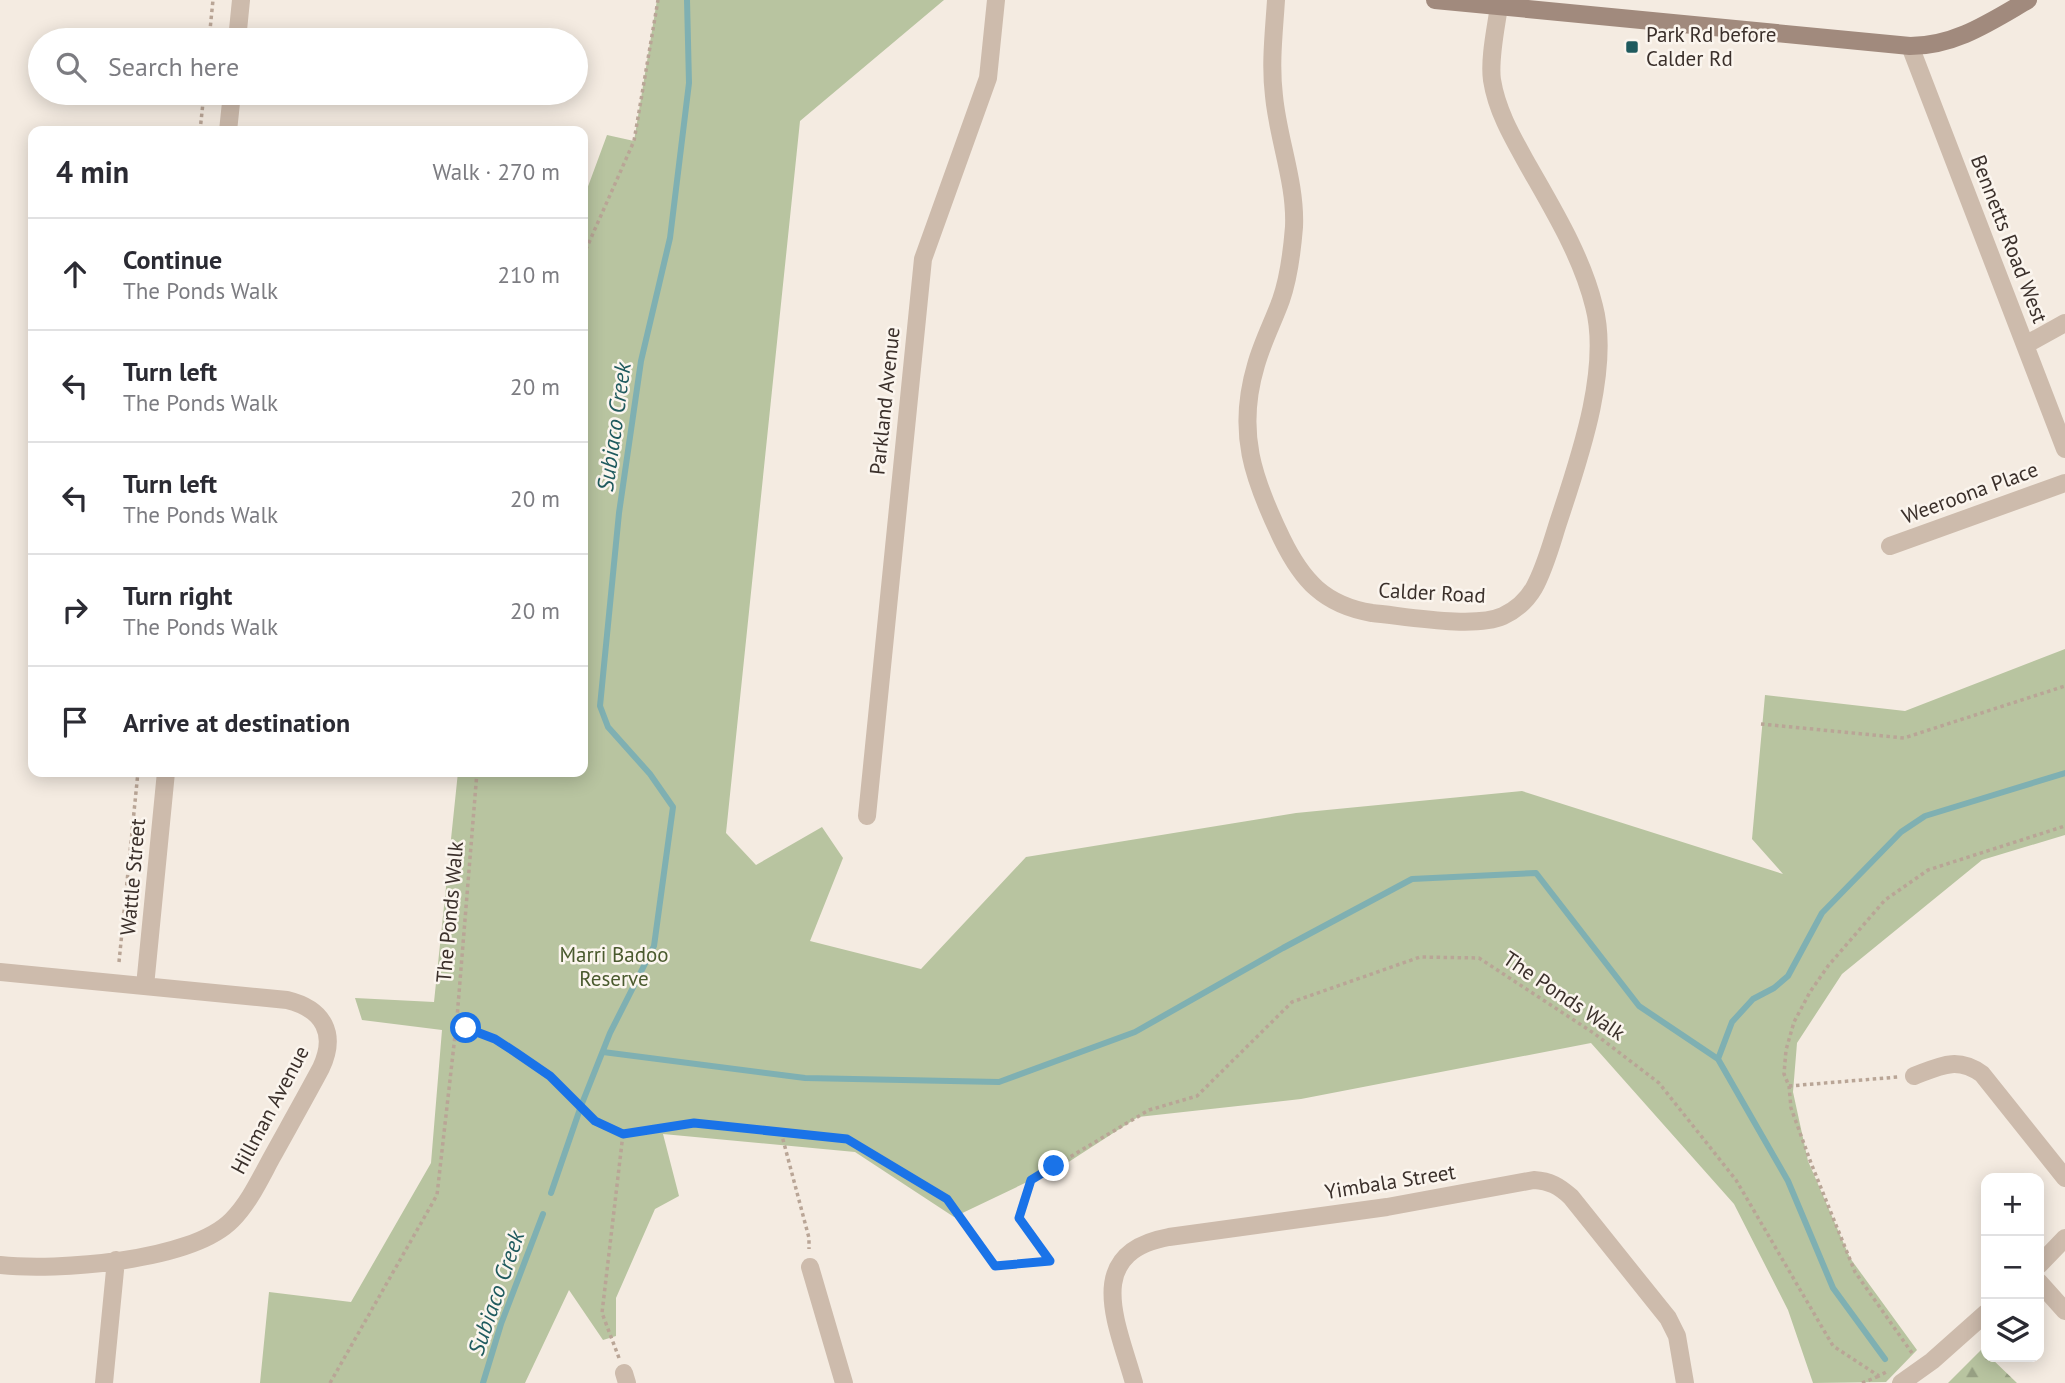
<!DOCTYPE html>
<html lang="en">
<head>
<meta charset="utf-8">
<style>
  :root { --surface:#fff; --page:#f2f2f3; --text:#2b2b33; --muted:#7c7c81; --line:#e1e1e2 }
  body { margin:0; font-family:"PT Sans",sans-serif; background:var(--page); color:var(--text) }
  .controls { position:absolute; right:21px; bottom:21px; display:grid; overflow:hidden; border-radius:14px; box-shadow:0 4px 18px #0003 }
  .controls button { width:63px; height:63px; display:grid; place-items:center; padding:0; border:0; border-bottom:2px solid var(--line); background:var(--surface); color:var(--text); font:35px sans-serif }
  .stop { position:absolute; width:21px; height:21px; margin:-16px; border:5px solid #1a73e8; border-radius:50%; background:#fff }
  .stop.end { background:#1a73e8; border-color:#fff; box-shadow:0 2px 7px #0008 }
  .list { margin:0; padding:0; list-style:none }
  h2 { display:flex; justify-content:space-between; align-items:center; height:91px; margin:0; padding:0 28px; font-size:30px }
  h2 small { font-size:23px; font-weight:400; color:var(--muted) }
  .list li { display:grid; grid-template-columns:46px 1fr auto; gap:21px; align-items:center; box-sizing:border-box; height:112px; padding:0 28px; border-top:2px solid var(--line) }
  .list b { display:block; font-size:26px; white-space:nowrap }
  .list p { margin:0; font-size:23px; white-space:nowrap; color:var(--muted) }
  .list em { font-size:23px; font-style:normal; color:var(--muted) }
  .icon { flex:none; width:38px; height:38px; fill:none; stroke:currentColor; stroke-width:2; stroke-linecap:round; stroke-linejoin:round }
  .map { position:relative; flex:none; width:2065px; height:1383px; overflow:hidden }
  .search { position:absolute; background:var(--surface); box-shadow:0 4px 18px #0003; left:28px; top:28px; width:560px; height:77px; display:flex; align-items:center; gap:18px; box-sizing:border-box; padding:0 24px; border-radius:38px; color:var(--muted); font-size:26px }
  .panel { position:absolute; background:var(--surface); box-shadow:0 4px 18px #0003; left:28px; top:126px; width:560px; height:651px; border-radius:14px }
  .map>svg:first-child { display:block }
</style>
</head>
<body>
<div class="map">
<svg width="2065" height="1383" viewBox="0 0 2065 1383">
  <defs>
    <pattern id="forest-firs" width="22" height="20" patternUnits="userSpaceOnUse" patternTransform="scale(1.75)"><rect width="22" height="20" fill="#b8c4a0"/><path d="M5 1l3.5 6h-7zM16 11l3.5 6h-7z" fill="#97a083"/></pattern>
  </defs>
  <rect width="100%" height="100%" fill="#f4ebe1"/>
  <path fill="url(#forest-firs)" d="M1982,1349L1986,1357H1990L2017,1383H1948Z"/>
  <path fill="#b8c4a0" d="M657,0H944L800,121L726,833L756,865L822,827L843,858L810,941L921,969L1026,857L1296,813L1522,791L1783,874L1752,839L1765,695L1905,711L2065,649V835L1982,860L1842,974L1797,1043L1793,1092L1808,1161L1850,1258L1917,1350L1886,1382L1813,1383L1788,1310L1734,1204L1591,1043L1301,1099L1138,1117L1067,1163L954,1217L855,1152L663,1134L679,1196L655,1209L616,1298V1336L603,1340L569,1290L525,1383H260L269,1292L351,1302L431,1163L442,1030L362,1020L355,998L434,1002L458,772H583V200L607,135L634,141Z"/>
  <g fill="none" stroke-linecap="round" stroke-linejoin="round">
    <path stroke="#7fb0b2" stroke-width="6" d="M603,1052L805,1078L999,1082L1135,1032L1283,948L1412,879L1536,873L1639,1006L1718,1059L1732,1022L1753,999L1774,988L1788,976L1822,913L1901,832L1925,816L2065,773
      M1718,1059L1788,1181L1833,1288L1885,1359
      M551,1193L581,1106L610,1033L654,946L673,807L650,774L608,727L600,706L619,513L641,361L670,238L689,83L687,0
      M483,1383L501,1324L543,1214"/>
    <path stroke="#b9a596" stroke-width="3.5" stroke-dasharray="3.5 3.5" stroke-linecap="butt" d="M209,40L213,0
      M200,131L204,93
      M583,256L634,141L658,0
      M1761,724L1904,738L2065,686
      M477,772L457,1018L466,1028L495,1039L550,1076L595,1121L623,1134L693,1123L847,1139L947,1199L995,1266L1050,1261L1019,1218L1031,1180L1149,1110L1197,1096L1292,1002L1420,957L1479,958L1595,1034L1659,1083L1736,1180L1833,1346L1879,1376L1886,1372
      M119,962L138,772
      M1789,1086L1898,1077
      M781,1132L809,1238V1249
      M1912,1353L1855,1272L1811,1163L1791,1108L1789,1086L1784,1074L1786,1050L1794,1022L1810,992L1828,966L1885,900L1928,870L2065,826
      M619,1358L602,1313L623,1134
      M330,1383L437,1195L457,1018
      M1862,1383L1879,1376"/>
    <path stroke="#cdbbac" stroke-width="18" d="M1276,0C1274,32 1270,64 1274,96C1278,139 1296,183 1294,227C1292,252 1289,277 1281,300C1273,322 1262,343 1256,365C1236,432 1253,479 1282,539C1302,580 1324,605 1372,613C1405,616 1474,629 1503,616C1516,610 1527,600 1534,588C1545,568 1551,545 1558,523C1578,462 1611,370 1594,306C1582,257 1554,211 1529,167C1514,140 1497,112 1492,80C1489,59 1496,28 1499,6
      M237,40L241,0
      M1910,46L2065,449
      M228,131L232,93
      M2025,345L2065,323
      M1890,546L2065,483
      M867,816L923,259L988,78L996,0
      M0,972L287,1000C324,1009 337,1034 321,1068C305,1098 288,1128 272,1157C260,1179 249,1203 232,1220C191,1262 56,1271 0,1265
      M145,986L166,772
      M1914,1076C1940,1066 1957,1056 1982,1074L2065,1178
      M2039,1265L2065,1238
      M810,1267L844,1383
      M2039,1282L2065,1311
      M624,1373L627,1383
      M104,1383L116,1260
      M1134,1383C1118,1325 1081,1253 1169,1237L1387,1207L1534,1180C1550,1181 1559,1186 1571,1197L1668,1318L1677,1336L1685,1383
      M1901,1383L1932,1361L1986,1313"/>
    <path stroke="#a18a7d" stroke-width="18" d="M1435,0L1910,46C1955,46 1990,22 2028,0"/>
  </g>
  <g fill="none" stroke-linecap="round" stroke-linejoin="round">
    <path stroke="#1a73e8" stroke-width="9" d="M466,1028L495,1039L515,1052L550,1076L595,1121L623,1134L694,1123L847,1139L947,1199L995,1266L1050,1261L1019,1218L1031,1180L1054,1166"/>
  </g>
  <rect fill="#1f5a5e" stroke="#fbf5ee" stroke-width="2.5" x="1625" y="40" width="14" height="14" rx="3.5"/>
  <g text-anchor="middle" stroke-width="5" stroke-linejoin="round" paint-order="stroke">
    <g font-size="21" fill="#3b302b" stroke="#fbf5ee" text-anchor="start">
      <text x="1646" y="42">Park Rd before<tspan x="1646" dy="24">Calder Rd</tspan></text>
    </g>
    <g font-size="21" fill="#3b302b" stroke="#fbf5ee">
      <text transform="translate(2009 239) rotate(69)" y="7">Bennetts Road West</text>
      <text transform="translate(885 401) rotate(-84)" y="7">Parkland Avenue</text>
      <text transform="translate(1970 493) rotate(-20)" y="7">Weeroona Place</text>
      <text transform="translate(1432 593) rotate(3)" y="7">Calder Road</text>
      <text transform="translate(133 877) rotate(-85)" y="7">Wattle Street</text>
      <text transform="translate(450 912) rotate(-85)" y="7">The Ponds Walk</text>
      <text transform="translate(1564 996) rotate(34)" y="7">The Ponds Walk</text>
      <text transform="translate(270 1110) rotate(-62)" y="7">Hillman Avenue</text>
      <text transform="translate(1390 1182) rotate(-9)" y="7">Yimbala Street</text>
    </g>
    <g font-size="21" fill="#4a5a2e" stroke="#fbf5ee">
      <text x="614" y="962">Marri Badoo<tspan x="614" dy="24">Reserve</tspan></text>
    </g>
    <g font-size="23" font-style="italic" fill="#1f5a5e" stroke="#fbf5ee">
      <text transform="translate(614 427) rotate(-82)" y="8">Subiaco Creek</text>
      <text transform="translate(496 1293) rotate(-71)" y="8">Subiaco Creek</text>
    </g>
  </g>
</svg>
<div class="controls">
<button>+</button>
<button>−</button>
<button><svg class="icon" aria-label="layers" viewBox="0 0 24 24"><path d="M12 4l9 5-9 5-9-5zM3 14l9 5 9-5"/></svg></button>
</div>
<div class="stop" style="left:466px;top:1028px"></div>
<div class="stop end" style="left:1054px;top:1166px"></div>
<div class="search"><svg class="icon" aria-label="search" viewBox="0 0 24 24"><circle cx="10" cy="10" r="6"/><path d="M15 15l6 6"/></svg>Search here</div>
<section class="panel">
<h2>4 min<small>Walk · 270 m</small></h2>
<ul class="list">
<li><svg class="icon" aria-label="ahead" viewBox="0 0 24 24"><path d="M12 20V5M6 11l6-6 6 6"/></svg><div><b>Continue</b><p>The Ponds Walk</p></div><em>210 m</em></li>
<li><svg class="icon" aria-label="left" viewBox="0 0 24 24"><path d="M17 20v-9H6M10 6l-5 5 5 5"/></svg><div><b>Turn left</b><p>The Ponds Walk</p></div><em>20 m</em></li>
<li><svg class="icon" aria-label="left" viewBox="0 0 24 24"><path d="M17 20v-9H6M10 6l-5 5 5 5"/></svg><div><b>Turn left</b><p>The Ponds Walk</p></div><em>20 m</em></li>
<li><svg class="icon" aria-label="right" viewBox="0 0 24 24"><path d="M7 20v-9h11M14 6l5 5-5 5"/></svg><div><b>Turn right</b><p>The Ponds Walk</p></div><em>20 m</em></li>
<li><svg class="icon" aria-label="arrive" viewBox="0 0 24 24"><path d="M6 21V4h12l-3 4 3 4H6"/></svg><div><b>Arrive at destination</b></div></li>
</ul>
</section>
</div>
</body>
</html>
